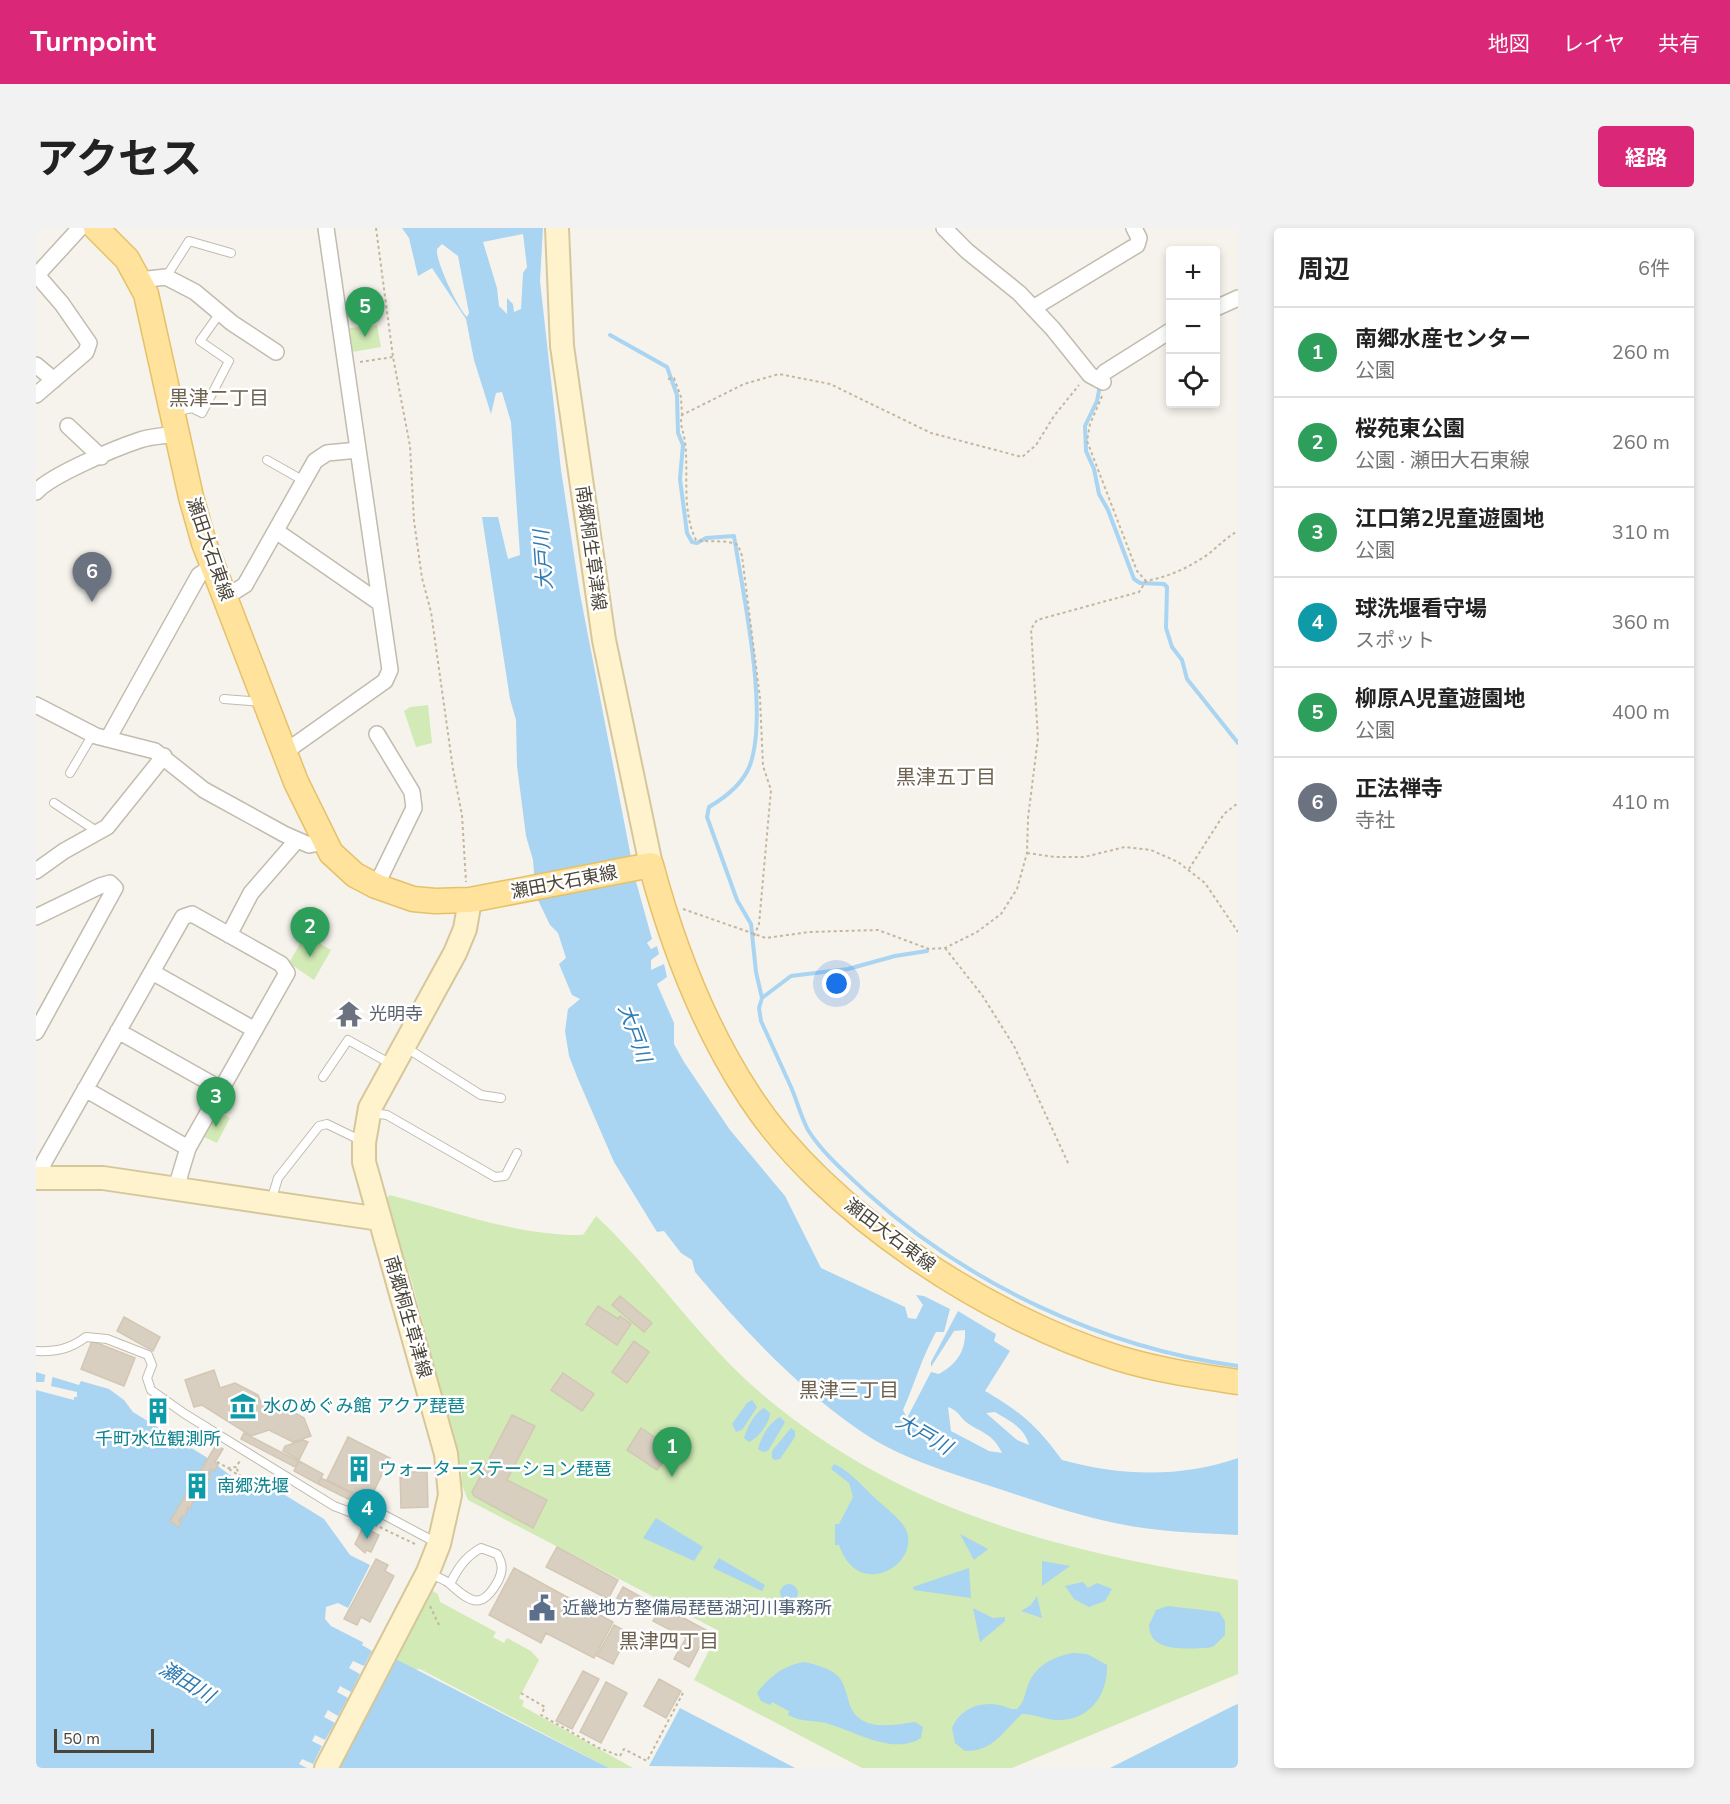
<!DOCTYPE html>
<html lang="ja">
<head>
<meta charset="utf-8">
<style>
  :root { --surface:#fff; --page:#f2f2f2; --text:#222; --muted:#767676; --line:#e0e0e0; --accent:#db2777 }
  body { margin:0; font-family:"Nunito Sans","Noto Sans JP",sans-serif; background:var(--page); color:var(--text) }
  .controls { position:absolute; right:18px; top:18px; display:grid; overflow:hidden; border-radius:6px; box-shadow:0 3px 9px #0003 }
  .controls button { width:54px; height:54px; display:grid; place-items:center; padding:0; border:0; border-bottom:2px solid var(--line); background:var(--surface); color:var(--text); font:30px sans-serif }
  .scale { position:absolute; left:18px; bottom:15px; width:100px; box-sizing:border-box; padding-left:6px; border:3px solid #4b4439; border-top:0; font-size:16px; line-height:21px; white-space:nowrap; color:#4b4439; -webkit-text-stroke:4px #fff; paint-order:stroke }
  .you { position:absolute; left:801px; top:756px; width:21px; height:21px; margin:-15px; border:4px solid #fff; border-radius:50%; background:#1a73e8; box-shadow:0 0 0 9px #1a73e833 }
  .badge { display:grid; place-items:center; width:39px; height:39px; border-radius:50%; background:var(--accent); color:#fff; font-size:20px; font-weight:700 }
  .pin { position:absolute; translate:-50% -50px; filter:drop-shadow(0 2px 3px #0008) }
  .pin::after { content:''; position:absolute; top:32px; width:21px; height:18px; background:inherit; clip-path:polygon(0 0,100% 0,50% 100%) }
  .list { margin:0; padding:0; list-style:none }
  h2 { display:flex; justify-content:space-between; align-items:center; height:78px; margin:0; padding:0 24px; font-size:26px }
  h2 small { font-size:20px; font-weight:400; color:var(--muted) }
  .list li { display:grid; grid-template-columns:39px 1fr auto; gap:18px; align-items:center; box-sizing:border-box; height:90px; padding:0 24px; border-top:2px solid var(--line) }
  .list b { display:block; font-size:22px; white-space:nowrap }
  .list p { margin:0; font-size:20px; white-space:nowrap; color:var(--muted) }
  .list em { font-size:20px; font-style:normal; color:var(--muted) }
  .icon { flex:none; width:33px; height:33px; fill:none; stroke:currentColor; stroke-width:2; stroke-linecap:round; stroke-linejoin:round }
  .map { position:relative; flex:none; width:1202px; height:1540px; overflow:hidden; border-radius:6px }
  header { display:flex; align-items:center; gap:36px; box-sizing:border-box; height:84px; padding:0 30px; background:var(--accent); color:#fff }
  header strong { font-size:28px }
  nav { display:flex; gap:33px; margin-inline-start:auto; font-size:21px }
  .intro { display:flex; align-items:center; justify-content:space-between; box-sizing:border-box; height:144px; padding:0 36px }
  h1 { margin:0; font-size:42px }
  .button { padding:15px 27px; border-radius:6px; background:var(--accent); color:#fff; font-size:21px; font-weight:700 }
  main { display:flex; gap:36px; padding:0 36px }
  aside { flex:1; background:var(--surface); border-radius:6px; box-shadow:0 3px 9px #0003 }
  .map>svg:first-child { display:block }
</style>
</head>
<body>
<header>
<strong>Turnpoint</strong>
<nav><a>地図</a><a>レイヤ</a><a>共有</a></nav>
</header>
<div class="intro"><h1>アクセス</h1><a class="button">経路</a></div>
<main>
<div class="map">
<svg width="1202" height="1540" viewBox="0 0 1202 1540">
  <rect width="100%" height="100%" fill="#f6f3ec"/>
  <path fill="#d2eab5" d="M341,97L345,119L316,124L314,100Z
    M392,477L396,515L380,519L368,483L374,479Z
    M269,707L295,722L278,752L253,735Z
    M179,882L194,890L181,915L166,908Z
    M354,967C416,983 482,1008 547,1007L560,988C619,1043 664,1114 727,1167C867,1285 1025,1323 1202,1352V1446L976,1540H826L658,1452L683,1403L432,1272L425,1255L426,1242L376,1054L349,971Z
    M395,1362L402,1366L404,1374L460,1404L457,1409L468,1415L471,1410L495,1423L503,1432L483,1470L488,1473L486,1478L597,1540H573L384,1441L377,1442L359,1432Z"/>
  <path fill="#a9d4f2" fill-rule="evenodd" d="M366,0H507L504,53L525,242L544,366L599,650L616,711L611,715L615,721L621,718L623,726L615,732V742L628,736L631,749L621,756L638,795V816L648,834L694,902L749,968L785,1040L869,1079L872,1090L880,1091L887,1077L880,1067L888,1068L914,1081L908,1104H900C886,1129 879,1155 867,1182L871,1190L895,1144L903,1146C921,1136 930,1123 929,1102L918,1103L895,1139V1134L922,1083L960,1106L958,1113L974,1123L949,1163C985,1184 1001,1198 1026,1232C1084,1248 1145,1250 1202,1230V1307C1161,1305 1120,1304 1079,1295C1035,1286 991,1270 948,1256C905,1242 860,1228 823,1202C761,1159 707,1101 659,1044L656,1032L645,1025L628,1003L621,1004L578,934L542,851L533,828L529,803L532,781L544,771L536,767L523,736L530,730L522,705L514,697L500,668L497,632L490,608L481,538L480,492L474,471L446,289H462L472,331L484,327L475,194L466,164L460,165L455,186L438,132L430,91L396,40L382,48L373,10ZM487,6L491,39L487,45L485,81L478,84L477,76L471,70V86L463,78L461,60L447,14ZM406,16L422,28L433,85L431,89C423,82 399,33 401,21ZM912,1179C923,1183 923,1188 930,1194C945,1205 957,1205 966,1225L953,1223L915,1203ZM959,1184C974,1193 989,1200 993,1217L981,1212L950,1185Z
    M0,1144L43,1157L45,1153L73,1161L88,1172L97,1184L170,1229L211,1260L218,1248L288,1291L314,1327L334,1337L312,1380L302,1375L290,1379L289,1391L295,1398L573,1540H0Z
    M716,1172L721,1179L706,1202L700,1204L696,1196L711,1175Z
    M728,1180L734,1185C734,1195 722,1210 713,1214L708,1210C711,1200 718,1185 728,1180Z
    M744,1189L749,1194L732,1223L727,1224L722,1221C725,1209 733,1195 744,1189Z
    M755,1200L759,1203V1209L744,1231L739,1232L736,1230V1223Z
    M798,1236C813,1242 826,1258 838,1269C847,1278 860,1287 868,1298C890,1333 823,1376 803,1317H799V1296H803L817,1269L813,1255L795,1241Z
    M620,1290L667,1319L658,1333L607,1310Z
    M924,1306L952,1321L938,1332Z
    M683,1330L729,1357L726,1363L677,1340Z
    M1006,1333L1034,1338L1006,1358Z
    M933,1340L935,1370L878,1362L877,1359Z
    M1047,1354L1052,1360L1061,1355L1076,1361L1069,1373L1053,1379L1038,1371L1029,1358Z
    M744 1365a9 9 0 1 1 18 0a9 9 0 1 1-18 0Z
    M1001,1368L1006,1390L985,1383L995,1377Z
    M1132,1378L1183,1384L1189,1393V1407L1178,1418L1172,1420C1153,1420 1113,1426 1113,1397L1120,1382Z
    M937,1380L957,1390L969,1389V1393L944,1414Z
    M1037,1425L1051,1426L1071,1437C1072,1468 1052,1494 1019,1492C1008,1491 998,1486 986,1486C967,1503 957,1524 929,1523L919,1515L916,1500C924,1481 943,1473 963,1477C970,1478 974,1482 981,1481C988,1474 988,1469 991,1460C998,1438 1016,1429 1037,1425Z
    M769,1434C780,1437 794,1440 803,1449C810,1458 811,1470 815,1480C827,1504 858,1497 879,1494L887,1499L885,1510C858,1527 822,1505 796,1497C781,1491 770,1496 752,1487L753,1483L736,1474L734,1477L725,1473L721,1465C734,1448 748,1437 769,1434Z
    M1202,1476V1540H1074L1197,1478Z
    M644,1480L759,1540L613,1538Z"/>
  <path fill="#f6f3ec" d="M10,1144L17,1146L15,1158L41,1164V1169H38V1172L0,1162V1154H8Z
    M328,1412L360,1429L301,1540H271L263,1536L266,1531L277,1536L286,1518L276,1513L279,1507L289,1512L299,1495L288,1489L292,1482L302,1488L312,1470L301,1464L304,1458L315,1464L324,1446L313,1440L317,1433L328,1438L336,1423L326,1417Z"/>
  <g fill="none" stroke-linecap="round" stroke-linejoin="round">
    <path stroke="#a9d4f2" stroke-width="4" d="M574,107L631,139L641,167L642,205L647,217L644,251L651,305L656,314L661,315L670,310L698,308C707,366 733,484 714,537C707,556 690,569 673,579L671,589L701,672L715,696L720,744L726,770L723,780L725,793C735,815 745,837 755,859C761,873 765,889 772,902C787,926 811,946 831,965C932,1056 1067,1120 1202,1138
      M1064,157L1061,173L1049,198L1050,223L1058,241L1063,266L1072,282L1098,351L1104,355L1128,356L1131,359L1130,400L1136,419L1146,432L1151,451L1202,515
      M726,770L755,748L812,741L859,728L891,723"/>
  </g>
  <path fill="#d8cfc1" stroke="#d3c7b4" stroke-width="1.5" d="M584,1068L616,1095L608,1104L576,1077Z
    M562,1078L582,1091L584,1088L595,1096L581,1117L550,1096Z
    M88,1089L124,1109L117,1123L81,1103Z
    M56,1113L99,1130L88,1158L45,1141Z
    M598,1113L613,1124L591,1155L576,1144Z
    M178,1142L184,1160L199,1155L222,1167L225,1174L234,1171L268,1190L275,1208L257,1214L233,1202L215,1208L166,1177L158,1179L149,1152Z
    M527,1145L558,1166L546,1183L515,1162Z
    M121,1178L127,1181L123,1188L118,1185Z
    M476,1187L499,1198L471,1252L511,1272L497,1300L438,1268L436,1264Z
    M605,1200L636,1221L621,1242L591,1222Z
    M208,1205L262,1233L259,1239L205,1211Z
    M312,1209L354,1230L333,1273L291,1252Z
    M267,1212L272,1214L263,1232L247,1223L249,1218Z
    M180,1217L187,1221L179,1234L182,1237L178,1243L175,1241L172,1246L175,1248L173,1251L170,1250L160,1271L158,1270L155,1280L152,1279L149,1289L146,1288L143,1293L145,1295L143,1299L134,1293Z
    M263,1233L287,1246L282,1256L258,1243Z
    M364,1244H391L392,1279L365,1280Z
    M285,1250L329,1272L326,1278L282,1256Z
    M327,1299L343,1307L335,1324L330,1322L329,1325L319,1316Z
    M521,1319L582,1352L572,1371L510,1339Z
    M340,1331L352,1337L349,1343L358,1348L334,1394L325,1389L321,1397L308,1391Z
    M478,1340L577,1394L558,1430L510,1405L505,1415L453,1387Z
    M587,1359L609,1371L600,1388L588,1381L591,1376L581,1370Z
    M625,1378L672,1403L653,1439L638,1431L650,1410L617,1393Z
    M578,1397L593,1405L577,1436L561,1428Z
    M547,1443L563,1451L536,1501L520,1493Z
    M623,1451L645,1463L630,1490L608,1478Z
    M570,1454L591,1465L565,1515L544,1504Z"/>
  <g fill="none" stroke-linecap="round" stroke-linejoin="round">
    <g stroke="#c2bbae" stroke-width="10">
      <path id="lane" d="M130,49L153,13L195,25
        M138,184L156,180L166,185L193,133L164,113L184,85
        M231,232L268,253
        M188,471L226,474
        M34,545L57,506
        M18,575L62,604
        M369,819L445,867L465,870
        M287,849L312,812L355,836
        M336,885L351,887L459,949L469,948L481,925
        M235,973L242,950L283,898L291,896L326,913
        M0,1123C20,1124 34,1121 50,1109L71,1111L112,1127L116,1137L111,1150L115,1162L149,1186L298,1278L319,1286L337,1281L401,1315
        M393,1345C399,1349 409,1351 414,1356C435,1375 446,1382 462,1353C467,1343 467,1336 461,1326L445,1320C429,1329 422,1340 414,1356"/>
    </g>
    <g stroke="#c2bbae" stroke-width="18">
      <path id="street" d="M908,0L931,23L983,65L1017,101L1054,147L1067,154
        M0,46L26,76L53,115L50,124L0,167
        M0,48L44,0
        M103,52L130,49L159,64L196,95L240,124
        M997,80L1101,17L1103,10L1098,0
        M1180,80L1202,70
        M0,137L18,152
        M1063,152L1069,144L1134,103
        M32,198L65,229
        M0,264C15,247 80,220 104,212C115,208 129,208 141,206
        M240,303L344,375
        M190,369L209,357L279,233L291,225L322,222
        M0,477L60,508L119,523L168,562L248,606L273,617L288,614
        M73,509L163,347L177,338
        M249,524L349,453L354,442L290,0
        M0,643L28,623L71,599L128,528
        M340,658L378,580L376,564L341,506
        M0,689L64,658L74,655L79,660L0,804
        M193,707L215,665L261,612
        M116,744L219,802
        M82,803L185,861
        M49,861L152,920
        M2,950L8,934L147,689L156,686L245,736L251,745L152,920L140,960"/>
    </g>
    <g stroke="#d6c79b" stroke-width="26">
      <path id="secondary" d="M521,0L526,118L568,412L615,637
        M0,950H67L344,991
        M290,1540L392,1344L403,1316L414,1267L410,1226L328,934V915L334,880L419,725L429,701L434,672"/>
    </g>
    <g stroke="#e6c16a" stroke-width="27">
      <path id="primary" d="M60,0L91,31L110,66L155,269L168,315L260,554L295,625L319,647L340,658L377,671L399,673L434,672L615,637C637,719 667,798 714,869C789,984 952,1090 1082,1130C1121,1142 1162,1148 1202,1154"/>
    </g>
    <path stroke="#c4b79f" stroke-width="2" stroke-dasharray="3 3" stroke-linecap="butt" d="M340,0L357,129L374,218L378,293L386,350L395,384L417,541L426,587L430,654
      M324,134L357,129
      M632,151L638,150L645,169L646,187
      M1066,168L1054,196L1051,213L1101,343L1110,353
      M991,625L1019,629H1048L1089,619L1115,622L1142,634L1169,655L1202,704
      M1153,641L1188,586L1202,575
      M647,681L730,710L773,704L842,702L893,721L909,720L941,704L965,686L981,661L991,625L992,590L1002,510L995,401L1001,392L1103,364L1110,353C1131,349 1150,341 1168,329C1180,321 1189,310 1202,303
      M718,708L723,696L735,562L727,538L724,470L706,328L702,317C689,311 675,315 660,312C645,281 653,246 649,214C648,204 643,197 646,187L708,156L743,146L794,156L895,205L986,229L1000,217L1018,188L1043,157
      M909,720L946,767L978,818L1033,937
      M181,1234L192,1240L200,1239L204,1233
      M193,1241L204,1248L200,1239
      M333,1294L379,1316
      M394,1378L404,1399
      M485,1465L509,1479L505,1487L563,1520L584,1528L588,1521L611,1533L647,1465"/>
    <use href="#lane" stroke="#fff" stroke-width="8"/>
    <use href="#street" stroke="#fff" stroke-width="15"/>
    <use href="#secondary" stroke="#fff3cd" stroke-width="22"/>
    <use href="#primary" stroke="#ffe39c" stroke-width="24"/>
  </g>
  <defs>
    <g id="temple-bare" transform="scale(2.07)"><path d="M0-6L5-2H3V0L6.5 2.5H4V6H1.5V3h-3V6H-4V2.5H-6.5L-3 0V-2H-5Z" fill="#6b7280" stroke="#fff" stroke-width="2.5" paint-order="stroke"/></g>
    <g id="museum-bare" transform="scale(2.07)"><path d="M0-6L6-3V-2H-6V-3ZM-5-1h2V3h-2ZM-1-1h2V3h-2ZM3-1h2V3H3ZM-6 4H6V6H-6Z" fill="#0f9aa8" stroke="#fff" stroke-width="2.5" paint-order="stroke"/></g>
    <g id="building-bare" transform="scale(2.07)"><path d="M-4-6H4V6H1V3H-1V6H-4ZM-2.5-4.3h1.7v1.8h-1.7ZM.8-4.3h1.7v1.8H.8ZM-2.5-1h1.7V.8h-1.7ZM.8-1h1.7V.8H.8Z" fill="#0f9aa8" stroke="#fff" stroke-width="2.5" paint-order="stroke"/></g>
    <g id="civic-bare" transform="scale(2.07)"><path d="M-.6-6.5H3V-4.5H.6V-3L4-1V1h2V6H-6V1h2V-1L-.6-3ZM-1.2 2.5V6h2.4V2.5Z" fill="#5c6f8a" stroke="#fff" stroke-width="2.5" paint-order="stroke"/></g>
  </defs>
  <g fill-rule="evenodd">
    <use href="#temple-bare" x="313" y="786"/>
    <use href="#museum-bare" x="207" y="1178"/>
    <use href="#building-bare" x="122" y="1183"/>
    <use href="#building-bare" x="323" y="1241"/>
    <use href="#building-bare" x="161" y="1258"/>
    <use href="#civic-bare" x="506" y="1380"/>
  </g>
  <g text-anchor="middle" stroke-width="5" stroke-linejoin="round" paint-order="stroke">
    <g font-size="18" fill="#4b4439" stroke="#fff">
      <text transform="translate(555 320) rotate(82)" y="6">南郷桐生草津線</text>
      <text transform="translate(174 321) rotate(71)" y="6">瀬田大石東線</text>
      <text transform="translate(528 654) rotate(-11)" y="6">瀬田大石東線</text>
      <text transform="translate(854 1007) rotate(37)" y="6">瀬田大石東線</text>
      <text transform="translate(372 1089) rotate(74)" y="6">南郷桐生草津線</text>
    </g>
    <g font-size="18" fill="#5b616d" stroke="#fff" text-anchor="start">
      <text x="333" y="792">光明寺</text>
    </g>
    <g font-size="18" fill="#0d838f" stroke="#fff" text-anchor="start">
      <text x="227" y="1184">水のめぐみ館 アクア琵琶</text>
      <text x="122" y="1217" text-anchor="middle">千町水位観測所</text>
      <text x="343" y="1247">ウォーターステーション琵琶</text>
      <text x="181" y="1264">南郷洗堰</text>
    </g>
    <g font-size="18" fill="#4e5e75" stroke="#fff" text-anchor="start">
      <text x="526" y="1386">近畿地方整備局琵琶湖河川事務所</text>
    </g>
    <g font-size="20" fill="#6e6250" stroke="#fff">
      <text x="183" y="177">黒津二丁目</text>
      <text x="910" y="556">黒津五丁目</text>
      <text x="813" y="1169">黒津三丁目</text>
      <text x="633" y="1420">黒津四丁目</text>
    </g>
    <g font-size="20" font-style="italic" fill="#2e7ab2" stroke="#fff">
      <text transform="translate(507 332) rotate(-94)" y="7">大戸川</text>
      <text transform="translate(599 805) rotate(70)" y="7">大戸川</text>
      <text transform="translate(888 1206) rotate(30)" y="7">大戸川</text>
      <text transform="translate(151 1454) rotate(31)" y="7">瀬田川</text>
    </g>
  </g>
</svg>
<div class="controls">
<button>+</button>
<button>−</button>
<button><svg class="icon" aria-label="locate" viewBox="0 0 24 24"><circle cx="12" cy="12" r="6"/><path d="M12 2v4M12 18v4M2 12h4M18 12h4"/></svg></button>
</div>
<div class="scale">50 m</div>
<div class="you"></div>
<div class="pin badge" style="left:636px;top:1249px;background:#2e9e5b">1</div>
<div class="pin badge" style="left:274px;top:729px;background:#2e9e5b">2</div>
<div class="pin badge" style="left:180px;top:899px;background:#2e9e5b">3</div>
<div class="pin badge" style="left:331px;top:1311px;background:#0f9aa8">4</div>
<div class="pin badge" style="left:329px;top:109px;background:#2e9e5b">5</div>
<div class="pin badge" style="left:56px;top:374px;background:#6b7280">6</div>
</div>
<aside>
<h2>周辺<small>6件</small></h2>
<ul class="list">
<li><span class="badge" style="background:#2e9e5b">1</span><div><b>南郷水産センター</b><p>公園</p></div><em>260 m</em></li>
<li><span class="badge" style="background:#2e9e5b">2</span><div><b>桜苑東公園</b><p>公園 · 瀬田大石東線</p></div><em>260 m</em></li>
<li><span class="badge" style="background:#2e9e5b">3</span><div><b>江口第2児童遊園地</b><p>公園</p></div><em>310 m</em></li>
<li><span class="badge" style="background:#0f9aa8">4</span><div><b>球洗堰看守場</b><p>スポット</p></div><em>360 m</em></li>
<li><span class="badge" style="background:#2e9e5b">5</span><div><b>柳原A児童遊園地</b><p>公園</p></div><em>400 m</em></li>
<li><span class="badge" style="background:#6b7280">6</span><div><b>正法禅寺</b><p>寺社</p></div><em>410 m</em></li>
</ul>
</aside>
</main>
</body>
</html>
